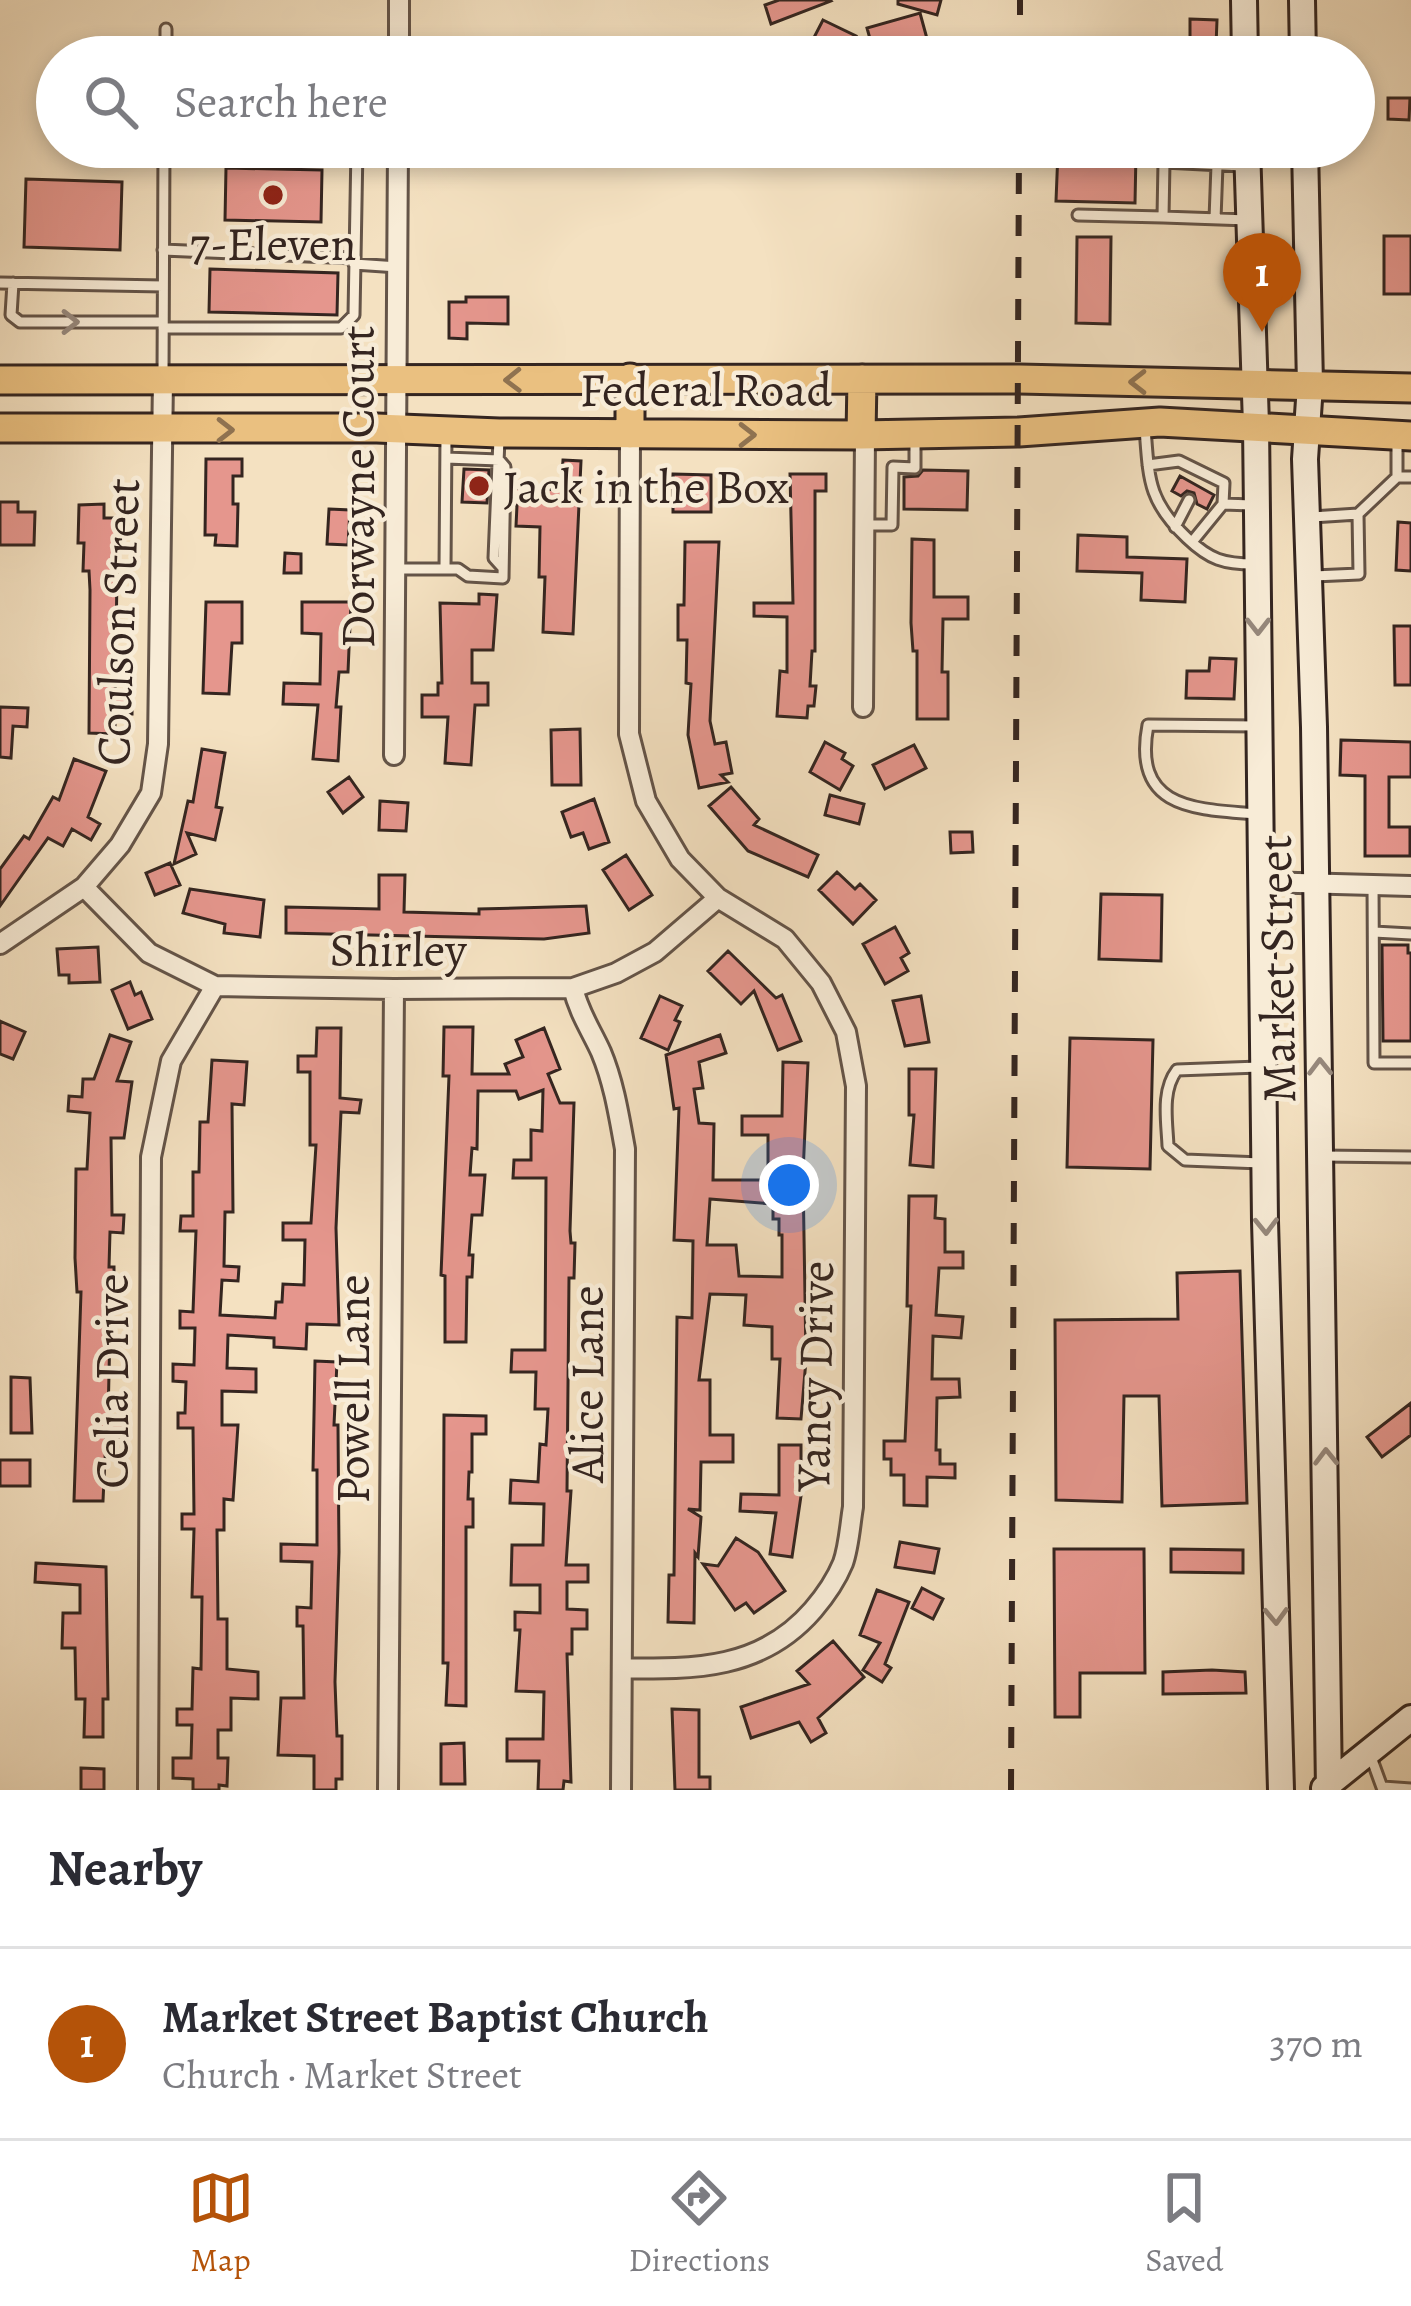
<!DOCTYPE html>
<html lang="en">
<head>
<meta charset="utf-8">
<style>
  :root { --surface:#fff; --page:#f2f2f3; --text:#2b2b33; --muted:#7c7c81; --line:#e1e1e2; --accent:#b45309 }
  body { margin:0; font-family:Alegreya,serif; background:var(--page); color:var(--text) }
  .you { position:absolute; left:789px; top:1185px; width:42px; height:42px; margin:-30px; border:9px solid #fff; border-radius:50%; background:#1a73e8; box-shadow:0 0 0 18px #1a73e833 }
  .badge { display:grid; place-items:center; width:78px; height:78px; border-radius:50%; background:var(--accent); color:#fff; font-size:39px; font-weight:700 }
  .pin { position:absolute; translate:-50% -99px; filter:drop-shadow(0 3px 6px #0008) }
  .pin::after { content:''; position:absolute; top:63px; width:42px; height:36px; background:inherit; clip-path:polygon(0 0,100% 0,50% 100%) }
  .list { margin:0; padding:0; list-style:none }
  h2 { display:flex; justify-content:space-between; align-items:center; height:156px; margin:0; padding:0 48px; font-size:51px }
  h2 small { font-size:39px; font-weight:400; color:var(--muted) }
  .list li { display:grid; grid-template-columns:78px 1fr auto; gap:36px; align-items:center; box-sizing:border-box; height:192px; padding:0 48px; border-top:3px solid var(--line) }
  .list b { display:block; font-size:45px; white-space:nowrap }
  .list p { margin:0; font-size:39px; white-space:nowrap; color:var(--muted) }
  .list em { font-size:39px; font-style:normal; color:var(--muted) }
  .icon { flex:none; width:66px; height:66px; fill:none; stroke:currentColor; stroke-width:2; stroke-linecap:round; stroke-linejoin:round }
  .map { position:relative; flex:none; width:1411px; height:1790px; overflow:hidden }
  .search { position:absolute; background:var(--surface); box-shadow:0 6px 18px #0003; left:36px; right:36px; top:36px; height:132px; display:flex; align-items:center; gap:30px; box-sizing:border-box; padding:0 42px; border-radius:66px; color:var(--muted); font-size:45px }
  .sheet { height:348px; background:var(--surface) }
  nav { display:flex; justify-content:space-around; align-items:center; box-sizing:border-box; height:168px; border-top:3px solid var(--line); background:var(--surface); font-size:33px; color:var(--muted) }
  nav a { display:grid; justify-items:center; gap:6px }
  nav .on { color:var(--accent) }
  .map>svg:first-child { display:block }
</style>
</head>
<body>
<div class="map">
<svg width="1411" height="1790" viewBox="0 0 1411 1790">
  <rect width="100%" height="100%" fill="#f4e1c1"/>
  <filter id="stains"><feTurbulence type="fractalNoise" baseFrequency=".00167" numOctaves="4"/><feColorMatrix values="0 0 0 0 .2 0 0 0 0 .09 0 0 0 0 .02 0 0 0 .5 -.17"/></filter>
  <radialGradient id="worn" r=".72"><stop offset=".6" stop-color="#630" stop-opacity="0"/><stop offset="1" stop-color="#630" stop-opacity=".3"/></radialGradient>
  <path fill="#e5968d" stroke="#342520" stroke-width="3" fill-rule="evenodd" d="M779,0H830L831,1L771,24L765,5Z
    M898,0H941L937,15L898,4Z
    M920,13L932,57H913L910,48L875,57L867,28Z
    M1190,19L1217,20L1216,46H1190Z
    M823,20L856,36L846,57H824L808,49Z
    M792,39L812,57H774Z
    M270,41L275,57H231V55Z
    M1388,98H1410L1409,120L1388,119Z
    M1058,151L1136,153L1135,203L1056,201Z
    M226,168L322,170L321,222L225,220Z
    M26,179L122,182L120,250L24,247Z
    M1384,236H1411V294H1384Z
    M1077,237H1111L1110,324L1076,323Z
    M210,269L338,273L337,315L209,312Z
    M466,297H508V324L467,323V339L449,338V302H466Z
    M206,459H242V476H233V504H238L237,546L215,545L216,535H205Z
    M563,460L581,461L573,634L543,632L545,577H539L540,527L516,526L517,505H513L514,488L561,490Z
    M464,469L489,470L487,503L462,502Z
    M923,470L968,471L967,510L904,509V477L918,476Z
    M673,474L711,475V512H673Z
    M790,474H826V491H815V651H812L810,686H816L814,706H808L807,718L777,716L780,671L787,672V617L754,616V603H793Z
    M1180,476L1214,495L1207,509L1197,504L1194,493L1187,491L1181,496L1172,491Z
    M0,502H18V512H35L34,545H0Z
    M104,504V518H118L115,697H132V714H115V734L89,733L90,590L89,571H83L84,543H78L79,505Z
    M329,509L350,510L348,545L327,544Z
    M1398,522L1411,523V571L1396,570Z
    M1078,535L1127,537V557L1187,559L1185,602L1141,600L1142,573L1077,571Z
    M912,539L934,540V597H968V619H943L942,672H948V719H917V651H913L911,623Z
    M685,542H719L710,721L715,744L726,742L732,773L721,775L728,782L699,788L688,735L691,684L686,683L687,640H678V605H684Z
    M285,553L301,554V573H284Z
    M479,594L497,595L493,650H472V683H488V705H475L471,765L445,763L448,717H422V695H438V683H442L440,603L479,604Z
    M206,602H242V643H232L229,694L203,693Z
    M302,602H351L348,672H339L336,707H341L338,761L313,759L318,705L283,704L284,683L320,684L321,634L302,633Z
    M1394,626H1411V685H1395Z
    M1210,658L1236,659L1234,699L1186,698L1187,671H1209Z
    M0,707L28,708L27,727L13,726L11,758L0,757Z
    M580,729L581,785H552L551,730Z
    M1341,740L1411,742V777H1389V827H1410V856H1365V776L1340,775Z
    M825,742L845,753L842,759L853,766L840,790L810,772Z
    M914,745L926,768L885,789L873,765Z
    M202,749L225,753L216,807L222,808L215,840L187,833L196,854L174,864L188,801L193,802Z
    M74,759L106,771L88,817L100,824L91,840L72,829L63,846L48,838L0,906V869L24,836L29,839L53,797L59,800Z
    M349,777L363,797L343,813L328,792Z
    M731,787L759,819L754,825L818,855L808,877L748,851L709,806Z
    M830,795L864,804L859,824L825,815Z
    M594,799L609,842L589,849L583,833L571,837L562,812Z
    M380,801L408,803L406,831L379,830Z
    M950,832H972L973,852L951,853Z
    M626,855L652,895L629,910L603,870Z
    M170,863L180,885L155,895L146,873Z
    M837,872L855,889L860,884L876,900L853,924L819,890Z
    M379,875H405L404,912L479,914V909L586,906L589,933L544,939L286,933V907L379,909Z
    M190,889L264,900L260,937L224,933L225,924L183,913Z
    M1101,894L1162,895L1161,961L1099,959Z
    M895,927L909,953L901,958L908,971L885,984L863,944Z
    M1382,945H1408V953H1411V1041H1383Z
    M98,947L100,982L69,983V975H59L57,949Z
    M728,951L776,998L782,995L801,1041L778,1050L754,991L741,1004L708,971Z
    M130,982L135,995L141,992L152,1019L128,1029L112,990Z
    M660,996L682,1006L675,1020L680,1022L668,1050L641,1038Z
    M921,996L929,1042L905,1046L893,1001Z
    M0,1021L25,1032L13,1059L0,1054Z
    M444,1027H473L472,1074H509L505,1064L523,1057L516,1040L544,1028L560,1069L548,1074L560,1103H574L570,1231L571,1243H575L574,1278H569L567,1491H571L566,1565H588V1582H567V1609L587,1610V1629H572V1654H567L571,1782L564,1781L563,1790H538L539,1761H507V1739H543L544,1692L516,1691L520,1630H515V1612L540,1613V1585H511L512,1545H543L544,1504L510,1503L511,1480L538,1482L540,1444L546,1445L548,1409H535L536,1372H511L512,1350H545L546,1178H513L514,1160H531V1130L542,1131L543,1090L519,1099L516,1091H478L477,1149L472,1148L470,1175H485L482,1215H472L469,1255H473L472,1277H467L466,1342H445V1276L441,1275L449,1076H443Z
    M317,1028H341L340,1098L361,1100L359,1113L341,1112L336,1228L339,1325L307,1324L306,1349L274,1347V1338L228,1335L227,1368L256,1369V1392L222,1391V1425H238L233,1500L224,1499V1530H217L218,1619H227V1669L258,1672V1699L231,1698V1730H218V1758H228L227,1786L219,1785V1790H193V1779L173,1778V1758H191L192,1725H177V1709H192L193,1668L201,1669L202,1597H192L194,1529H182V1514H194L193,1428H178V1413H185L186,1382L173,1381V1364L194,1365L195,1328H180V1311L193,1312L196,1231H180L181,1216H193V1172H199L200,1122H208L212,1060L247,1062L244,1105L232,1104L233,1212H225L224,1266L239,1267L238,1281L222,1280L220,1315L275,1318L276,1302H282L283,1284L304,1285L305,1240H283V1223H311L316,1145H310V1072H298V1056H316Z
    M110,1035L131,1042L117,1081L132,1082L124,1138H111L112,1215H124L123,1233L110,1232L109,1267H114V1284H107L106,1330H110L108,1418L128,1419V1437H106L103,1501H74L81,1292H77L75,1258L76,1169H87L90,1113L68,1111L69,1096L82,1097L83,1079H94Z
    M720,1035L726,1053L699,1062L703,1088L694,1089L699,1123L714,1124L713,1180H768V1135H742V1116H782L783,1062L808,1063L803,1174L806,1360L801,1419L777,1418L780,1359H772V1327L744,1325L746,1295L710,1294L699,1380H710V1435H733V1462H701L700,1510L688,1509L701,1517L698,1557L695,1553L694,1623L668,1622L669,1575H674L677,1317L692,1318L693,1241L674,1240L679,1108L674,1109L666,1055ZM710,1199L773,1204V1219H779V1235H782V1277L739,1276L736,1245H707Z
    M1070,1038L1153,1040L1150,1169L1067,1167Z
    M909,1069H936L933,1167L910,1165L914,1115H909Z
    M909,1196H936L935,1218L945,1219V1252H963V1268H939L936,1315L963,1317L961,1338L933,1336L932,1379H959L960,1397L937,1398L936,1450H940V1464H955V1478L927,1477V1506L904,1505V1475H891V1459H884V1441H905L911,1306H907Z
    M1240,1271L1247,1503L1162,1506L1159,1396H1124L1122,1502L1056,1500L1055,1320L1178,1319L1177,1273Z
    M315,1361L337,1362L334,1425H338L339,1552L335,1682L337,1736H342V1779H336V1790H314V1756L278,1755L281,1698H304L303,1626H297V1607L311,1608L312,1562L281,1561V1544L317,1545V1470H313Z
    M11,1377L30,1378L32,1433H11Z
    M1411,1403V1435L1382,1457L1367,1437Z
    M444,1415L486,1416V1434H472V1472H469L468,1499H473V1527H466V1706L446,1705L448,1663H443Z
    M779,1445H801V1496L792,1557L770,1554L776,1513L740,1511L741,1494L779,1495Z
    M0,1460H30V1486H0Z
    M736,1538L758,1552L785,1591L754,1613L746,1603L735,1610L703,1564L718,1566Z
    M900,1542L939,1549L934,1573L895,1567Z
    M1054,1549H1144L1145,1673H1080V1717H1055Z
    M1171,1549L1243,1550V1573L1171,1572Z
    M36,1563L106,1567L108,1699H103V1737H84L85,1699H76L75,1648H62L63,1613H80V1585L35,1582Z
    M922,1588L943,1599L933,1619L912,1608Z
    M877,1590L909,1602L885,1664L891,1668L882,1682L863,1670L880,1643L860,1635Z
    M833,1641L864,1677L818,1718L826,1733L811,1742L799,1722L751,1738L741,1707L809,1684L797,1671Z
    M1212,1670L1245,1672L1246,1693L1163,1694V1672Z
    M672,1709L699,1710V1777H710V1790H675Z
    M464,1743L465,1784H441V1744Z
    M81,1768L104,1769V1790H81Z"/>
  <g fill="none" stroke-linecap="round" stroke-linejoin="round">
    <g stroke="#645448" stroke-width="15">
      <path id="lane" d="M166,57V29
        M1155,147L1164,162L1242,166
        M1078,215L1163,217L1164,162
        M1163,217L1248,220
        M1215,219L1217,165
        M163,250L354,258
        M354,264L398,267
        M0,283L163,286
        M13,283L11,315L20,322H163
        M163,328H341L354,315L357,147
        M163,376L164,147
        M1145,428C1149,480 1148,501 1187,538C1210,560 1224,564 1254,564
        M499,439L494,558L503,568
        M1397,441V477H1411
        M446,458L499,460
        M1148,465L1179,461L1224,483L1223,504
        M1358,514L1397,477
        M1312,517L1358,514L1359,574L1314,576
        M865,525H892L893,467L915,468V436
        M1175,527L1189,500
        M1192,542L1223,504L1252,505
        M397,569H445L446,436
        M445,569H458L468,576L503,578L505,467L499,460
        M1257,814C1194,809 1132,809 1148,725L1258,726
        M1373,885L1374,1063H1411
        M1374,932L1411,934
        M1259,1067L1177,1070C1161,1091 1167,1121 1168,1146L1185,1160L1261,1163
        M1321,1156L1411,1157
        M1371,1757L1383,1790
        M1383,1787L1411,1789"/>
    </g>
    <g stroke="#645448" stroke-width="24">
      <path id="street" d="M399,57V0
        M863,707L865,435
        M394,755L398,147
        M1262,882L1411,886
        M84,887L149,953L215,986L394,989L573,988L616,973L655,952L718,898
        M0,944L84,887L120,845L151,793L158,744L163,379
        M573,988C579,1013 591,1030 601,1052C614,1083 619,1116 625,1149L621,1790
        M622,1668C695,1670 762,1669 813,1610C825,1596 836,1580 843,1563C849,1546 850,1525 853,1507L856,1086L846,1032L821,983L785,939L718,898L680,859L646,801L629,734L630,434
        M148,1790L151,1157L171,1061L215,986
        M388,1790L394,989"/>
    </g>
    <g stroke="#342520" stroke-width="30">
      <path id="secondary" d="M1244,0L1245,57
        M1302,0L1303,57
        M1247,147L1256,425L1265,1221L1281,1790
        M1305,147L1310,385L1305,459L1314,727L1329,1790
        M1324,1788L1411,1718"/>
    </g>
    <g stroke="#342520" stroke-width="33">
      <path id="primary" d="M630,378V434
        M0,380L1019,379L1411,388
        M0,428H377L499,433L861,435L1019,432L1160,422L1411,436
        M861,435L862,379"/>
    </g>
    <use href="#lane" stroke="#f8ecd7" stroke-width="9"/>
    <use href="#street" stroke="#f8ecd7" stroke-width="18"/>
    <use href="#secondary" stroke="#f8ecd7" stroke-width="24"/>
    <use href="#primary" stroke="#eac080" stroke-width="27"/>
    <path stroke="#342520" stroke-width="6" stroke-dasharray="21 21" stroke-linecap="butt" d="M1020,57V0
      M1011,1790L1019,147"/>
  </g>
  <defs><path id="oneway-chevron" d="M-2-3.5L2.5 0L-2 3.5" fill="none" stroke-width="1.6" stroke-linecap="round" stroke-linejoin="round" transform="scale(3)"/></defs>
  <g stroke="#96887c">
    <use href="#oneway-chevron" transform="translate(70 322)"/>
    <use href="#oneway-chevron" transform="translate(1258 626) rotate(90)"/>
    <use href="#oneway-chevron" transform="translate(1320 1067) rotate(-91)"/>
    <use href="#oneway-chevron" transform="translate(1266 1226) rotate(89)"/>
    <use href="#oneway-chevron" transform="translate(1326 1457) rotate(-91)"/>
    <use href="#oneway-chevron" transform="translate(1276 1616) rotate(88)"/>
  </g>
  <g stroke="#8f7250">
    <use href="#oneway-chevron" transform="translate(513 380) rotate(179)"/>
    <use href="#oneway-chevron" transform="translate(1138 382) rotate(-180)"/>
    <use href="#oneway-chevron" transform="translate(225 430)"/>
    <use href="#oneway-chevron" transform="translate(747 435)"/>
  </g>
  <g fill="#8f2418" stroke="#f8ecd7" stroke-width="4.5">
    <circle cx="273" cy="195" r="12"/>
    <circle cx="479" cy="486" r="12"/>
  </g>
  <g text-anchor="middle" stroke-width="9" stroke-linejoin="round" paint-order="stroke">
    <g font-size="48" fill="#342520" stroke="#f8ecd7">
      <text x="273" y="260">7-Eleven</text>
      <text x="503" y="503" text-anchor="start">Jack in the Box</text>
    </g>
    <g font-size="48" fill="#342520" stroke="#f8ecd7">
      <text x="706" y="406">Federal Road</text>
      <text transform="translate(357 487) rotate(-90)" y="17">Dorwayne Court</text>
      <text transform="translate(117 622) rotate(-88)" y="17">Coulson Street</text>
      <text x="398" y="966">Shirley</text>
      <text transform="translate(1276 969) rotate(-91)" y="17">Market Street</text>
      <text transform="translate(814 1376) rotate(-89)" y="17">Yancy Drive</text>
      <text transform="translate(111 1381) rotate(-90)" y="17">Celia Drive</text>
      <text transform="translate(586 1384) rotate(-90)" y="17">Alice Lane</text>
      <text transform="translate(352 1389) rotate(-90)" y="17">Powell Lane</text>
    </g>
  </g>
  <rect width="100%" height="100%" filter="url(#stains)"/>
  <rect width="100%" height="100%" fill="url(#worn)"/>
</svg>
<div class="you"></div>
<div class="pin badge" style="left:1262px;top:332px">1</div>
<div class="search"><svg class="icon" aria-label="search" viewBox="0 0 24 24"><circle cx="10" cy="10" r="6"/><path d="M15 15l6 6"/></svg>Search here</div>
</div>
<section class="sheet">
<h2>Nearby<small></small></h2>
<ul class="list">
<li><span class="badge">1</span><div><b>Market Street Baptist Church</b><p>Church · Market Street</p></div><em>370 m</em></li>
</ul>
</section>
<nav>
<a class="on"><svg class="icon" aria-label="map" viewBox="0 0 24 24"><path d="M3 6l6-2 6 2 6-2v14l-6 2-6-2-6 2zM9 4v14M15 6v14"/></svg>Map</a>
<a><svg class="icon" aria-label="directions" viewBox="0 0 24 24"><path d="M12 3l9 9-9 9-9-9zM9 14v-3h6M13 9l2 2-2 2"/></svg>Directions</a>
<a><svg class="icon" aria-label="saved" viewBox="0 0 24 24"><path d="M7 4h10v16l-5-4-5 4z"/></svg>Saved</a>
</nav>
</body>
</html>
